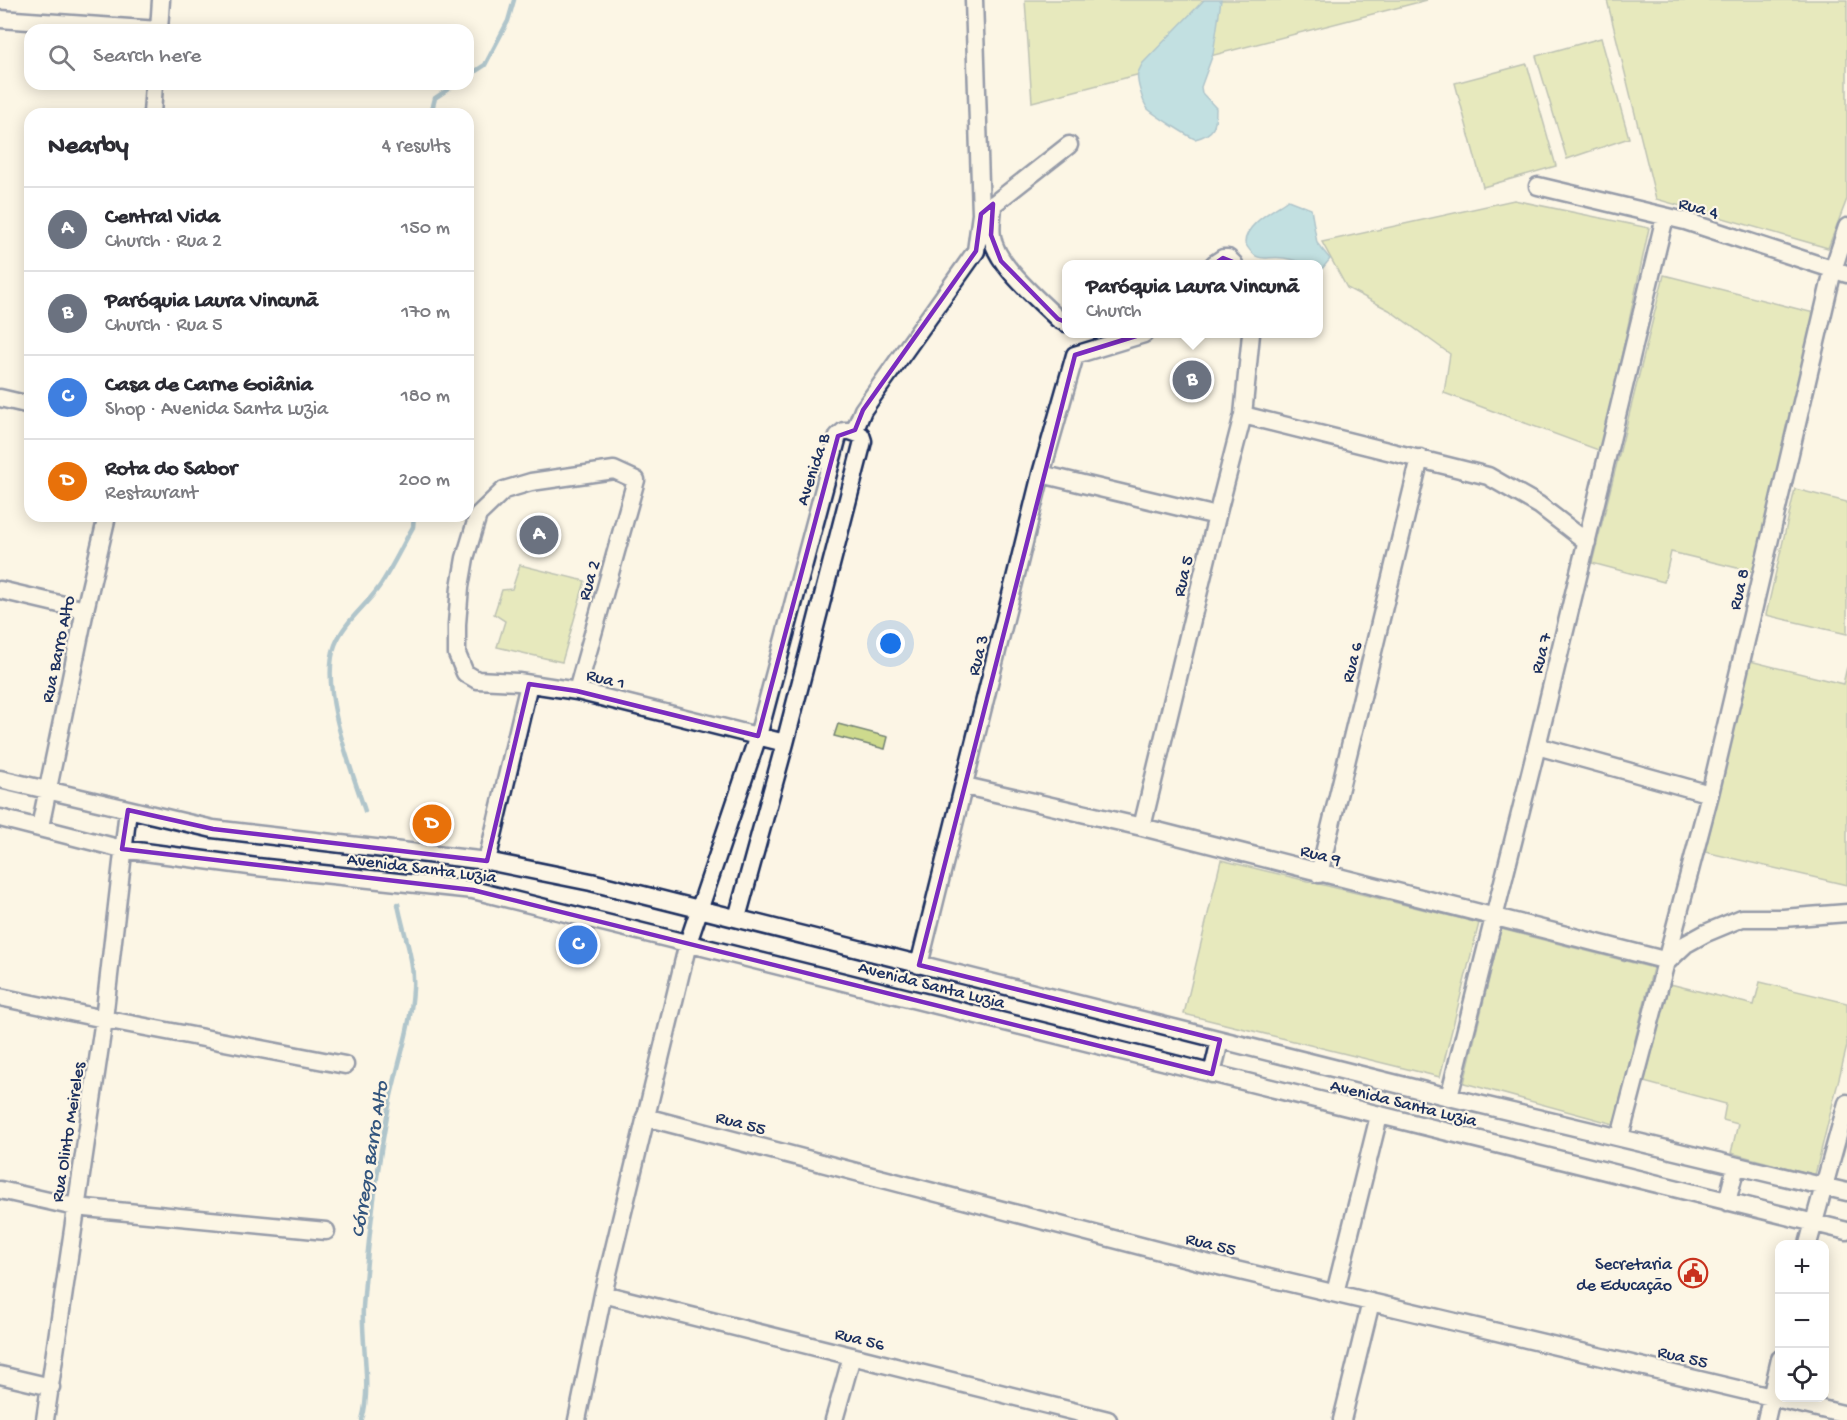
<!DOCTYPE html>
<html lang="en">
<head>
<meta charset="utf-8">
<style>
  :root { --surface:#fff; --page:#f7f7f7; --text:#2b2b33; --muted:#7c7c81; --line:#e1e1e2; --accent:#0f766e }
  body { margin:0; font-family:"Gochi Hand",sans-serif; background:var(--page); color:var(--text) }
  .controls { position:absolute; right:18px; bottom:18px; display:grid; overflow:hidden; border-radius:12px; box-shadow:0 3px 15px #0003 }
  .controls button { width:54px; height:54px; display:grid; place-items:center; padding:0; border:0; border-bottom:2px solid var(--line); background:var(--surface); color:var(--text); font:30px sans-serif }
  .you { position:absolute; left:891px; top:644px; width:21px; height:21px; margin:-15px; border:4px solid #fff; border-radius:50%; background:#1a73e8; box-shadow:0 0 0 9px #1a73e833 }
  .badge { display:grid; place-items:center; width:39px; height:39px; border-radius:50%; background:var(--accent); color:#fff; font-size:20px; font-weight:700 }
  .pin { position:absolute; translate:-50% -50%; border:3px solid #fff; box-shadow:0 2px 6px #0006 }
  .popup { position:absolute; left:1062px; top:260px; width:261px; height:78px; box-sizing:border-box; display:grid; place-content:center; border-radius:12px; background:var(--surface); filter:drop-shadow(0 2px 4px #0005); font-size:20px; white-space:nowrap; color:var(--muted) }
  .popup b { font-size:22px; color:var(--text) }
  .popup::after { content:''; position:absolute; left:50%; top:100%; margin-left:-12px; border:12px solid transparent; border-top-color:var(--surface) }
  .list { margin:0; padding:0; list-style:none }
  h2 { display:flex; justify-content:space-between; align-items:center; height:78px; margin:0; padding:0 24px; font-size:26px }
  h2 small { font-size:20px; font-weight:400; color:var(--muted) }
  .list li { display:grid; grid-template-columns:39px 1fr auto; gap:18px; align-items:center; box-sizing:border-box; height:84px; padding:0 24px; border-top:2px solid var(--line) }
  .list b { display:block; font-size:22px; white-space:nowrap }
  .list p { margin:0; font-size:20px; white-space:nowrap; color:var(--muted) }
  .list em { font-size:20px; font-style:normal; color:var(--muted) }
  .icon { flex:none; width:33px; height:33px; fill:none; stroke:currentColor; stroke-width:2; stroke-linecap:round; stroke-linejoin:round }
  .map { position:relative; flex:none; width:1847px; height:1420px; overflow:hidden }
  .search { position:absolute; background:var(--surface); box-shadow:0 3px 15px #0003; left:24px; top:24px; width:450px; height:66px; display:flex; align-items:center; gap:15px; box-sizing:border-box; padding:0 21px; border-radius:18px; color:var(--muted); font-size:22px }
  .panel { position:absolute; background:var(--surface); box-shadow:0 3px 15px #0003; left:24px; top:108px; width:450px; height:414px; border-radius:18px }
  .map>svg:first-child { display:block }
</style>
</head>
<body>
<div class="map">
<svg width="1847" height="1420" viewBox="0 0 1847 1420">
  <rect width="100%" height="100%" fill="#fcf5e5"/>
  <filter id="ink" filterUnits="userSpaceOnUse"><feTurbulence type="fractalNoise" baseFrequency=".0167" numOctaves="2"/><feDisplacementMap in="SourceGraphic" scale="12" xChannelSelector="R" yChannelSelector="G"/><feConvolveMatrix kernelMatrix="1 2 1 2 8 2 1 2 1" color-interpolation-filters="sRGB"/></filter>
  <g filter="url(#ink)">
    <path fill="#ceda8d" stroke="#748476" stroke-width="1.5" d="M1025,0H1427L1032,102Z
      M1607,0H1847V199L1828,248L1656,199Z
      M1601,38L1629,138L1567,159L1536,56Z
      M1527,64L1556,166L1483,187L1455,83Z
      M1514,200L1649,228L1601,451L1444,393L1450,354L1389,310L1347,288L1322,242Z
      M1664,275L1814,313L1754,572L1671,552L1664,582L1592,563Z
      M1795,489L1847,502V634L1766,615Z
      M520,565L585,581L562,662L497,647L505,621L494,614L502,590L512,589Z
      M1750,661L1843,684L1847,667V885L1705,852Z
      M838,724L888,737L885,749L834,736Z
      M1221,860L1479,923L1440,1077L1184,1014Z
      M1501,929L1653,968L1614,1124L1464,1083Z
      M1760,982L1847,1003V1046L1815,1175L1731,1153L1738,1124L1723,1120L1726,1104L1644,1082L1670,984L1754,1005Z"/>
    <path fill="#7cc6dc" stroke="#558aaa" stroke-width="1.5" d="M1204,0H1221L1213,54L1201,87L1202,93L1216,108C1216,126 1215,134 1195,139C1188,136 1153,114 1148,109C1143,103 1136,80 1138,73C1138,72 1142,65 1142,64Z
      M1288,200L1311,209L1317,243L1330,259L1321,270L1318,268V264C1305,264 1296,260 1284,258C1265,255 1258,266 1245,243C1245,224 1274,210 1288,200Z"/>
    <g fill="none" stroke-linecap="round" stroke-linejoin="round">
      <path stroke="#558aaa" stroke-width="4.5" d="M468,76L485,65L508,21L514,0
        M431,114L435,98L456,84
        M365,811C351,768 319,688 335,645C344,622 365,607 379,587C392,568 402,546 413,527L414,516
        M362,1420C372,1384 361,1344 363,1307C368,1240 377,1166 390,1100C398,1063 411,1027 413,989C415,960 403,932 398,904"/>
      <g stroke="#1b2f5e" stroke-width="21">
        <path id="minor" d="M974,0L981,214
          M0,19L159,30
          M159,30L161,0
          M152,114L154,84
          M1538,186L1685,221L1847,274
          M993,204C993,214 990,226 992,236C995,264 1038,299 1058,319L1066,323
          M1214,264L1223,258H1228L1234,264
          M0,398L30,405
          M1243,415L1488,476L1539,505L1587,542
          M854,432L863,410L976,251L981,214L1069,145
          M1041,474L1217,516
          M0,590L85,610
          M577,691L636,480L614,470L531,482L504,490L478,515L465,558L460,587L457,624V654L465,673L477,680L518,682L577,691L785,743
          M1537,746L1710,794
          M0,779L213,829L487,861L591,882L1449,1097L1847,1192
          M965,786L1142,827L1668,961
          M0,818L122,849L257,867L473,890L1847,1231
          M40,827L85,610L107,516
          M1142,827L1217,516L1243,415L1251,334
          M487,861L529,684
          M1319,874L1420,458
          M1668,961L1686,944L1706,933L1742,918H1783L1847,913
          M919,965L1041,474L1075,355L1144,334
          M0,997L104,1019L345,1065
          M1212,1074L1220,1040
          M1449,1097L1537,746L1665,217
          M645,1117L1206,1263L1847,1415
          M1620,1137L1710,794L1833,270L1847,227
          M0,1190L75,1207L326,1231
          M1727,1202L1736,1166
          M1808,1244L1847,1103
          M1335,1293L1379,1116
          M603,1294L1108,1420
          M0,1375L51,1387
          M45,1420L104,1019L128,810
          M577,1420L603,1294L688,943L758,736L838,436L844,431H850L861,435L863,441L785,743L737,918
          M834,1420L852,1356
          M1342,1420L1371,1302
          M1766,1420L1780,1359"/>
      </g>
      <use href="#minor" stroke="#fcf5e5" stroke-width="16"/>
    </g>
  </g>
  <path d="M0 0H1847V1420H0ZM993,204L991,235L1001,261L1058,319L1068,323L1175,291L1223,258L1233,262L1255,299L1075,355L919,965L1220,1040L1212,1074L473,890L122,849L128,810L213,829L487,861L529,684L577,691L758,736L838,436L855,430L863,410L976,251L981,214Z" fill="#fcf5e5" fill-opacity=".55" fill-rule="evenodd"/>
  <path fill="none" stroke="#7b2cbf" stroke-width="4.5" stroke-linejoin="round" d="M993,204L991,235L1001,261L1058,319L1068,323L1175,291L1223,258L1233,262L1255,299L1075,355L919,965L1220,1040L1212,1074L473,890L122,849L128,810L213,829L487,861L529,684L577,691L758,736L838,436L855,430L863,410L976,251L981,214Z"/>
  <defs>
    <g id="civic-ring" transform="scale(1.5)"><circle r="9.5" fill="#fcf5e5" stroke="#c8321e" stroke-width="1.5"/><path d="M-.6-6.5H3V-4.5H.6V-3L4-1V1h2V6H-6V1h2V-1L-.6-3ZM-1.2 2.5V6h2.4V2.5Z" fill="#c8321e"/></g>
  </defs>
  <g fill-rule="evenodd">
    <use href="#civic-ring" x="1693" y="1273"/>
  </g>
  <g text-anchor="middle" stroke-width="4.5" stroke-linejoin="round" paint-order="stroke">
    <g font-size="18" fill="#1b2f5e" stroke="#fcf5e5">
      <text transform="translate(1699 207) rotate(16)" y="6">Rua 4</text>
      <text transform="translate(812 469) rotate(-72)" y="6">Avenida B</text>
      <text transform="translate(1182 576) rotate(-77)" y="6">Rua 5</text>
      <text transform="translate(588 580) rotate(-74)" y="6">Rua 2</text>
      <text transform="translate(1738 589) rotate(-77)" y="6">Rua 8</text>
      <text transform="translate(57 649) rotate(-78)" y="6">Rua Barro Alto</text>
      <text transform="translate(1540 653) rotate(-76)" y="6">Rua 7</text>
      <text transform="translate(977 655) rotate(-76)" y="6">Rua 3</text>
      <text transform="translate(1351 662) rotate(-76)" y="6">Rua 6</text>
      <text transform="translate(606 678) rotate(14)" y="6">Rua 1</text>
      <text transform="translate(1321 854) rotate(15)" y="6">Rua 9</text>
      <text transform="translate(422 867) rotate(7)" y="6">Avenida Santa Luzia</text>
      <text transform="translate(932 984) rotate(14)" y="6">Avenida Santa Luzia</text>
      <text transform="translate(1404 1102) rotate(14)" y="6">Avenida Santa Luzia</text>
      <text transform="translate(741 1122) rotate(15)" y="6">Rua 55</text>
      <text transform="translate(67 1132) rotate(-81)" y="6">Rua Olinto Meireles</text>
      <text transform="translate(1211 1243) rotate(14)" y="6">Rua 55</text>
      <text transform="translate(860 1338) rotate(14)" y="6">Rua 56</text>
      <text transform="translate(1683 1356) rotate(13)" y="6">Rua 55</text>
    </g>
    <g font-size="18" fill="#1b2f5e" stroke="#fcf5e5" text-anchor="end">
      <text x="1672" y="1269">Secretaria<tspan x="1672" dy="21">de Educação</tspan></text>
    </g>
    <g font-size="20" font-style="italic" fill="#33557e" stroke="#fcf5e5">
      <text transform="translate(368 1159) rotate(-81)" y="7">Córrego Barro Alto</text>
    </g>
  </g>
</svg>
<div class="controls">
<button>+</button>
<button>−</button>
<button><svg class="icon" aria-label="locate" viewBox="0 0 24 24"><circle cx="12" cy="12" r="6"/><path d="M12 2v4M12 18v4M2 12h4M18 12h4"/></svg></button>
</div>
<div class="you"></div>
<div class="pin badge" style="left:539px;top:535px;background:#6b7280">A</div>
<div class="pin badge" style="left:1192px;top:380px;background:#6b7280">B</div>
<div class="popup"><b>Paróquia Laura Vincunã</b>Church</div>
<div class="pin badge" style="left:578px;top:945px;background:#3f7fe0">C</div>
<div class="pin badge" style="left:432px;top:824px;background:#e8710a">D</div>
<div class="search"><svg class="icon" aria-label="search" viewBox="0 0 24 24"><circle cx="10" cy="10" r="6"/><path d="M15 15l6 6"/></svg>Search here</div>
<section class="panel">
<h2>Nearby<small>4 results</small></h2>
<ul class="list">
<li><span class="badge" style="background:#6b7280">A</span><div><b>Central Vida</b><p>Church · Rua 2</p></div><em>150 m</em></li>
<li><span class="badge" style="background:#6b7280">B</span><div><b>Paróquia Laura Vincunã</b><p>Church · Rua 5</p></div><em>170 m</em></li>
<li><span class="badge" style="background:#3f7fe0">C</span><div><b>Casa de Carne Goiânia</b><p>Shop · Avenida Santa Luzia</p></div><em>180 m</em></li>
<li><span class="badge" style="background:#e8710a">D</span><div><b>Rota do Sabor</b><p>Restaurant</p></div><em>200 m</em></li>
</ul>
</section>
</div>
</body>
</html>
